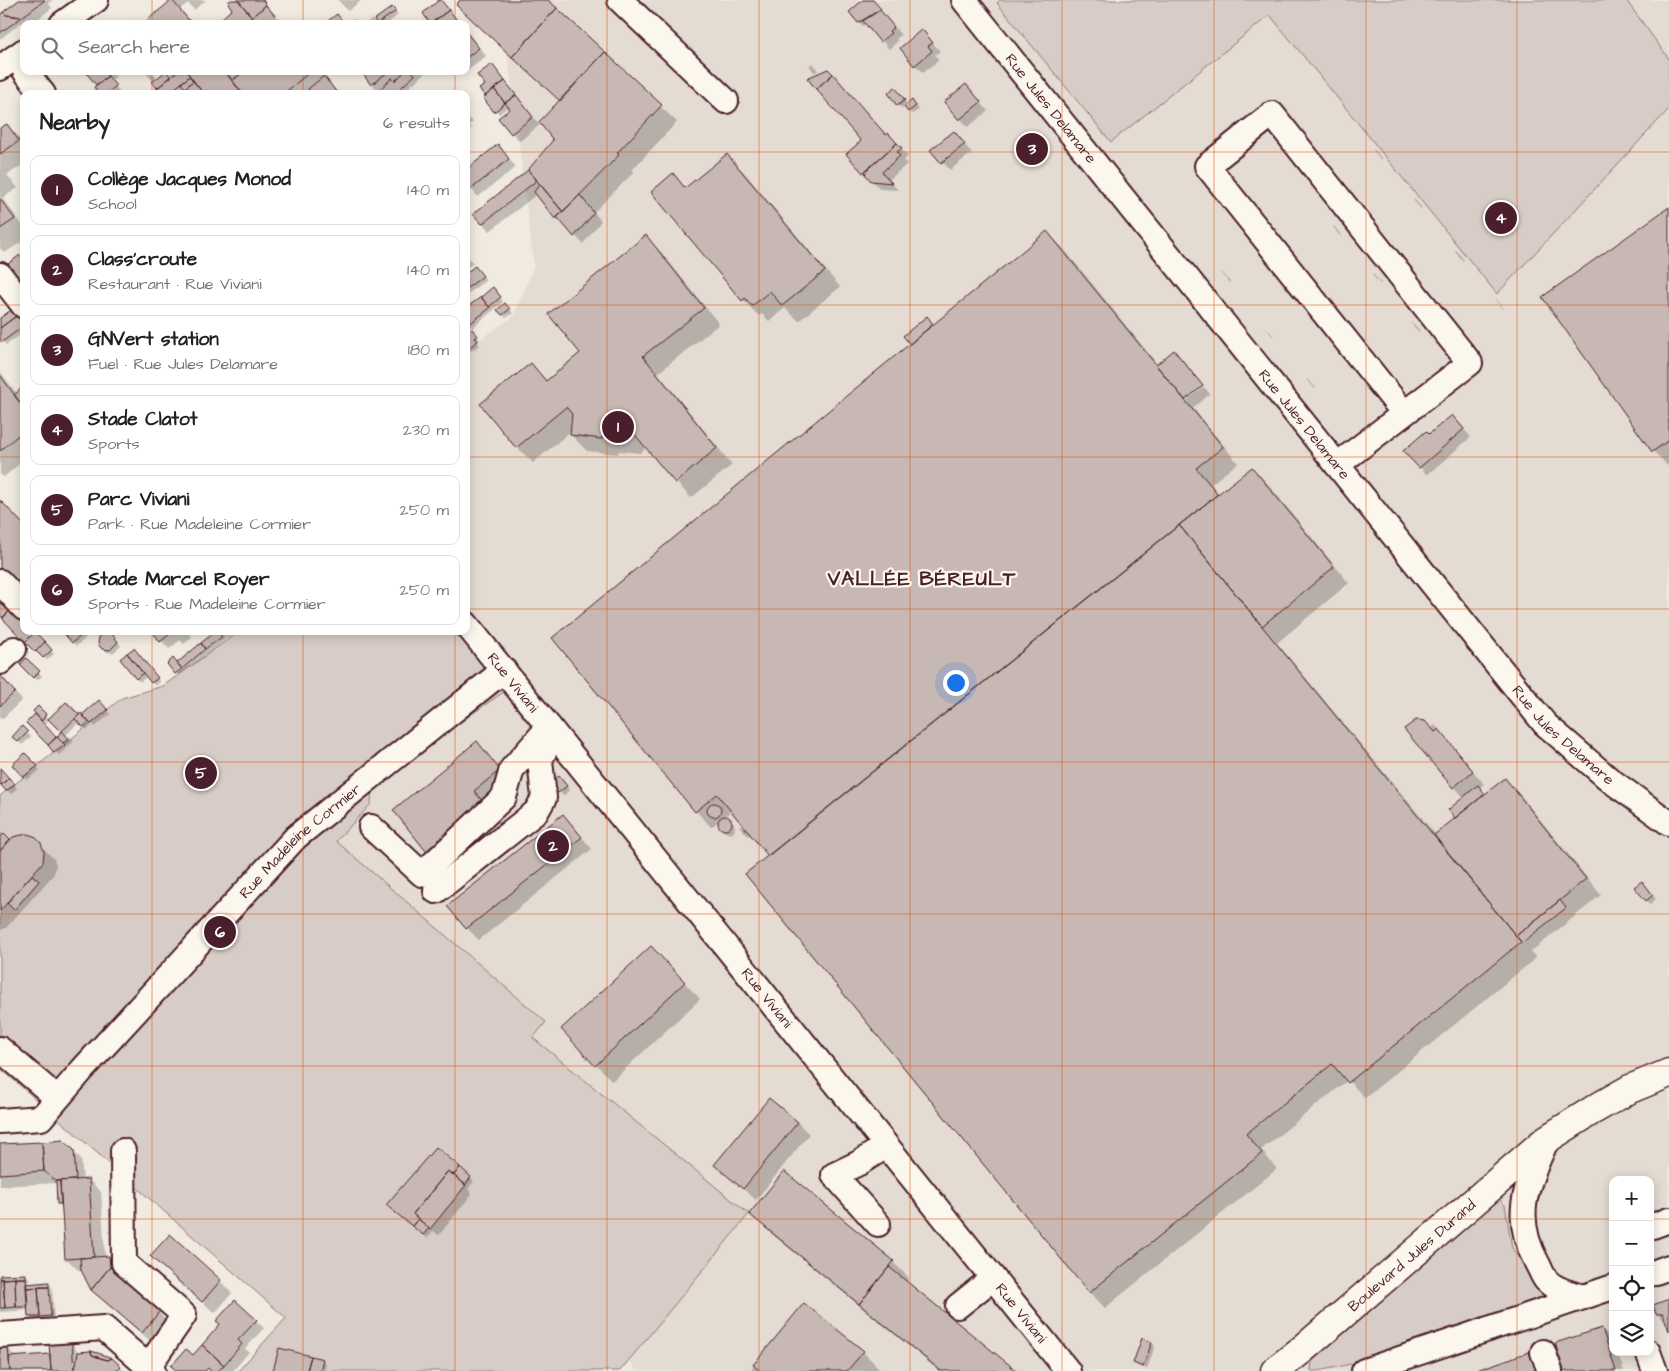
<!DOCTYPE html>
<html lang="en">
<head>
<meta charset="utf-8">
<style>
  :root { --surface:#fff; --page:#f2f2f2; --text:#202124; --muted:#757577; --line:#e0e0e0; --accent:#4a1f2b }
  body { margin:0; font-family:"Architects Daughter",sans-serif; background:var(--page); color:var(--text) }
  .controls { position:absolute; right:15px; bottom:15px; display:grid; overflow:hidden; border-radius:10px; box-shadow:0 2px 12px #0003 }
  .controls button { width:45px; height:45px; display:grid; place-items:center; padding:0; border:0; border-bottom:1px solid var(--line); background:var(--surface); color:var(--text); font:25px sans-serif }
  .you { position:absolute; left:955px; top:682px; width:18px; height:18px; margin:-12px; border:4px solid #fff; border-radius:50%; background:#1a73e8; box-shadow:0 0 0 8px #1a73e833 }
  .badge { display:grid; place-items:center; width:32px; height:32px; border-radius:50%; background:var(--accent); color:#fff; font-size:16px; font-weight:700 }
  .pin { position:absolute; translate:-50% -50%; border:2px solid #fff; box-shadow:0 1px 5px #0006 }
  .list { margin:0; padding:0; list-style:none }
  h2 { display:flex; justify-content:space-between; align-items:center; height:65px; margin:0; padding:0 20px; font-size:21px }
  h2 small { font-size:16px; font-weight:400; color:var(--muted) }
  .list li { display:grid; grid-template-columns:32px 1fr auto; gap:15px; align-items:center; box-sizing:border-box; height:70px; margin:0 10px 10px; padding:0 10px; border:1px solid var(--line); border-radius:10px }
  .list b { display:block; font-size:19px; white-space:nowrap }
  .list p { margin:0; font-size:16px; white-space:nowrap; color:var(--muted) }
  .list em { font-size:16px; font-style:normal; color:var(--muted) }
  .icon { flex:none; width:28px; height:28px; fill:none; stroke:currentColor; stroke-width:2; stroke-linecap:round; stroke-linejoin:round }
  .map { position:relative; flex:none; width:1669px; height:1371px; overflow:hidden }
  .search { position:absolute; background:var(--surface); box-shadow:0 2px 12px #0003; left:20px; top:20px; width:450px; height:55px; display:flex; align-items:center; gap:12px; box-sizing:border-box; padding:0 18px; border-radius:10px; color:var(--muted); font-size:19px }
  .panel { position:absolute; background:var(--surface); box-shadow:0 2px 12px #0003; left:20px; top:90px; width:450px; height:545px; border-radius:10px }
  .map>svg:first-child { display:block }
</style>
</head>
<body>
<div class="map">
<svg width="1669" height="1371" viewBox="0 0 1669 1371">
  <rect width="100%" height="100%" fill="#f0eae0"/>
  <filter id="ink" filterUnits="userSpaceOnUse"><feTurbulence type="fractalNoise" baseFrequency=".02" numOctaves="2"/><feDisplacementMap in="SourceGraphic" scale="10" xChannelSelector="R" yChannelSelector="G"/><feConvolveMatrix kernelMatrix="1 2 1 2 8 2 1 2 1" color-interpolation-filters="sRGB"/></filter>
  <g filter="url(#ink)">
    <path fill="#e4dbd2" fill-rule="evenodd" d="M501,0H1669V1371H636L313,803L383,631H466V349L513,317L534,266ZM1613,1180H1650V1352H1613Z"/>
    <path fill="#d8ccc6" stroke="#917678" d="M1000,0H1626L1669,59V109L1497,294L1270,15L1111,142L997,3Z
      M240,631H455L505,691L372,783L371,804L336,841L546,1022L533,1038L749,1214L620,1371H238L286,1318L0,1068V796L122,698L163,686Z
      M1499,1199L1505,1205L1512,1248L1541,1288L1569,1298L1407,1352L1318,1371H1311L1312,1361Z"/>
    <path fill="#0003" d="M21,0H53L48,3L52,8L31,24L21,23L0,39V16Z
      M174,0H206L194,10L188,3L180,9L193,24H144Z
      M227,0H262L283,24H226L234,9Z
      M338,0H362L348,11Z
      M462,0H546L677,122L632,170L634,172L594,212L601,221L583,244L561,220L559,222L556,218L537,194L490,231L483,224L554,140L541,124L520,141L512,133V109L509,106L499,114L481,89L519,100L539,124L561,101Z
      M865,0H872L901,35L896,39L898,41L889,49L867,23L863,26L850,12Z
      M392,8L398,15L387,24H365L372,19L374,22Z
      M452,15L460,24H421L428,19Z
      M354,19L358,24H345Z
      M136,20L139,22L141,24H136L135,22Z
      M466,31L486,56L466,72Z
      M922,31L940,51L935,55L939,60L923,72L915,65Z
      M813,63L818,71L814,72L809,65Z
      M828,70L887,136L908,156L904,161L907,164L889,180L898,190L880,189L848,154L863,141Z
      M86,71H111L116,77L111,80L121,94H88L94,89L97,93L99,92L98,86Z
      M144,71H151L158,79L170,76L171,75L168,71H321L338,94H313L312,92L309,94H191L188,91L185,94H152L159,88Z
      M363,71H427L402,94H380Z
      M427,90L431,94H423Z
      M898,92L908,105H916L919,110L912,114L905,106L902,108L898,105Z
      M974,94L988,111L968,127L946,102Z
      M466,115L473,122L469,125L472,128L468,130L466,128Z
      M7,125L23,141H24V164L7,175L18,188L2,198L24,227V240L5,253L0,248V130Z
      M954,132L972,153L950,170L932,150Z
      M498,146L516,167L478,197L466,182V171Z
      M1374,149L1382,159L1381,160L1373,150Z
      M727,156L743,171L840,287L799,321L785,308L769,321L762,314L759,316L743,300L653,192L673,175L687,189Z
      M1414,199L1422,208L1421,209L1413,200Z
      M1669,208V467L1653,451Z
      M1334,226L1342,236L1341,237L1333,227Z
      M1047,232L1063,248L1158,365L1174,352L1182,359L1202,385L1185,399L1187,400L1204,387L1210,394L1193,408L1238,463L1211,484L1219,494L1252,468L1268,484L1349,583L1277,643L1436,835L1457,818L1450,810L1464,798L1406,729L1431,728L1435,725L1484,784L1479,788L1485,795L1505,780L1521,796L1601,895L1531,952L1536,958L1365,1098L1348,1080L1261,1150L1277,1169L1105,1308L1090,1293L769,856L751,834L748,836L739,826L741,825L746,830L747,829L732,810L724,817L734,823L735,828L734,832L730,834L725,832L721,829L719,821L711,827L696,811L911,344L930,321L934,325Z
      M646,237L662,253L719,324L658,373L732,465L691,498L676,482L647,447L640,453L619,451L618,454L587,451L571,435V431L533,463L517,447L531,365L547,381L582,354Z
      M1456,250L1464,260L1463,261L1455,251Z
      M466,255L473,263L466,268Z
      M479,271L486,280L466,295V275Z
      M1222,272L1230,282L1229,283L1221,273Z
      M1373,274L1381,283L1380,284L1372,275Z
      M496,292L503,302L472,328L469,325L466,327V310Z
      M1496,299L1504,309L1503,310L1495,300Z
      M509,308L513,313L506,318L502,314Z
      M0,319L24,322V332L6,345L0,338Z
      M1410,322L1415,325L1420,331L1419,332Z
      M1264,326L1273,335L1272,336Z
      M472,331L480,340L477,342L480,345L471,351L466,346V335Z
      M0,371L17,394L24,388V460L4,477L0,474Z
      M1306,379H1307L1316,388L1315,389Z
      M1459,424L1471,437L1427,475L1420,467L1429,436Z
      M0,613L24,631H33L54,654L47,660L30,645Z
      M64,631H80L86,638L76,646Z
      M97,631H110L121,646L113,653L107,652L99,643L100,636Z
      M153,631H187L192,637L184,644L180,640L169,649Z
      M216,631H235L238,636L234,633L179,676L176,673L177,664Z
      M137,653L160,682L155,686L147,676L140,682L136,678Z
      M26,660L42,676L37,680L22,665Z
      M0,677L22,700L2,719L0,718Z
      M68,702L82,716L99,702L110,714L95,727L93,724L87,730L79,722L65,736L67,738L69,736L74,741L59,755L28,723L37,714L38,708L49,719L46,723L38,716L37,717L56,739L63,732L50,719Z
      M22,728L31,737L22,745L14,737Z
      M477,743L511,783L439,862L427,850L395,810Z
      M25,754L40,770L27,780L13,765Z
      M0,769L17,788L11,794L0,782Z
      M563,781L570,790L563,796L552,783Z
      M563,815L592,849L479,940L467,928Z
      M0,832L10,841L32,837L54,859L56,865L54,874L6,928L0,930Z
      M1645,886L1656,899L1650,904L1647,900Z
      M667,964L700,999L612,1081L563,1030Z
      M797,1122L809,1134L756,1200L715,1165Z
      M0,1145L73,1151L81,1159L83,1181L89,1180L101,1192L105,1257H109L116,1265L117,1275L171,1324L154,1344L104,1301L92,1289L82,1270H78L66,1258L62,1207L58,1203L57,1183L0,1186Z
      M436,1148L474,1181L468,1189L472,1194L439,1235L433,1231L427,1238L413,1227L419,1219L418,1217L411,1226L388,1205Z
      M784,1173L893,1262L909,1278L906,1282L1015,1371H939L767,1230L751,1214Z
      M164,1268L220,1281L232,1293L215,1313Z
      M25,1275L29,1278V1285L48,1284L52,1287L54,1319L33,1320L29,1317V1310L0,1312V1276Z
      M1669,1300V1327L1657,1313Z
      M804,1304L863,1352L879,1368L876,1371H750Z
      M256,1321L264,1328L245,1349L249,1352L233,1371H209V1367H205L209,1371H178L193,1357Z
      M1602,1329L1613,1340V1352H1617L1624,1371H1566Z
      M1152,1343L1155,1346L1147,1369L1138,1366L1134,1362Z
      M72,1344L79,1353L111,1359L124,1371H0V1349L8,1348L16,1358L52,1355Z
      M1529,1353L1541,1365L1543,1371H1478Z
      M322,1360L326,1364L324,1371H274Z"/>
    <path fill="#c8b8b3" stroke="#4a1f2b" d="M19,0H45L22,17L6,15L3,12Z
      M172,0L192,24H142Z
      M231,0H238L252,17L243,24H224L221,19L232,9L228,3Z
      M238,0H263L266,5L252,17Z
      M439,0H441L449,10L430,24L423,13Z
      M460,0H548L557,8L512,57L456,5Z
      M863,0H873L881,9L858,23L849,12Z
      M266,5L281,23L243,24L252,17Z
      M392,7L396,11L377,24L374,20Z
      M557,8L605,52L560,101L512,57Z
      M449,10L460,24H430Z
      M880,10L894,27L889,31L891,33L880,42L863,21Z
      M3,12L6,15L22,17L0,33V15Z
      M337,14L344,23L324,24Z
      M922,29L933,43L928,46L932,51L914,66L900,48Z
      M466,32L479,48L466,58Z
      M605,52L662,105L617,153L619,155L563,212L528,170L553,140L539,122Z
      M492,64L505,81L485,96L479,89L485,85L477,75Z
      M828,69L833,74L816,89L807,78Z
      M85,71H104L108,76L96,85Z
      M166,71L171,77L157,88L152,82Z
      M178,71H186L190,76L168,94H150Z
      M186,71H225L243,94H204Z
      M225,71H244L232,81Z
      M244,71H311L283,94H243L232,81Z
      M366,71H389L371,85L363,74Z
      M405,71H412L415,75L394,94H379L377,92L392,78L395,81Z
      M833,74L886,135L888,133L897,143L863,173L846,154L861,141L816,89Z
      M108,76L116,86L106,94H99L94,87Z
      M190,76L193,81L185,88L181,83Z
      M324,76L338,94H312L308,89Z
      M193,81L204,94H189L185,88Z
      M505,81L516,95L505,103L494,89Z
      M966,84L981,102L959,120L944,102Z
      M895,87L905,100L897,106L888,93Z
      M494,89L505,103L494,112L483,98Z
      M516,95L533,117L511,134L498,118L510,109L505,103Z
      M912,100L916,106L908,112L904,107Z
      M7,124L19,141L0,154V128Z
      M954,131L965,144L941,163L930,150Z
      M897,143L902,148L897,152L900,156L882,172L892,183L871,181L865,174L866,173L865,171Z
      M498,144L509,159L470,190L466,185L468,183L466,180V170Z
      M727,154L825,271L782,306L770,291L752,306L745,298L742,301L651,192L673,173L685,188Z
      M528,170L537,180L482,224L473,214Z
      M540,184L563,212L555,219L534,192Z
      M580,195L594,213L574,237L557,217Z
      M0,199L15,219L0,229Z
      M1669,207V440L1652,452L1542,297Z
      M1047,231L1223,447L1196,468L1218,494L768,856L717,794L695,812L552,638Z
      M646,235L704,308L643,356L717,448L675,483L632,431L623,438L603,435L602,439L570,435L572,414L566,407L516,448L480,404L531,363L546,381L580,353L548,314Z
      M20,255L24,260V289L4,267Z
      M475,266L483,276L466,289V273Z
      M493,287L501,297L489,307L481,297Z
      M481,297L490,308L468,325L466,323V308Z
      M505,303L510,309L502,315L497,310Z
      M14,308L19,314L0,328V318Z
      M19,314L24,321V326L2,342L0,340V328Z
      M927,316L933,324L910,344L903,336Z
      M472,329L478,336L475,338L478,341L467,349L466,334Z
      M1174,350L1203,386L1185,400L1156,365Z
      M0,375L24,408V430L0,451Z
      M24,386V408L14,395Z
      M1452,415L1464,429L1419,468L1403,451L1426,431L1429,434Z
      M1252,467L1334,567L1262,626L1179,525Z
      M0,500L24,525V596L0,570Z
      M1179,525L1521,942L1348,1083L1332,1064L1246,1134L1262,1153L1089,1293L745,874Z
      M0,595L12,608L3,618L0,615Z
      M12,608L24,620V631L35,632L25,642L2,618Z
      M62,631H81L83,634L72,643Z
      M105,631H110L118,642L110,650L102,649L98,644L99,636Z
      M152,631H170L171,633L160,642Z
      M216,631H218L222,637L205,649L201,643Z
      M35,632L45,642L35,652L25,642Z
      M45,642L52,650L43,658L36,651Z
      M201,643L205,649L182,669L177,663Z
      M134,648L158,678L151,683L127,653Z
      M127,653L143,673L136,679L120,659Z
      M26,658L40,671L33,678L20,665Z
      M173,658L182,669L175,674L167,664Z
      M0,675L15,692L0,706Z
      M99,700L108,710L91,724L82,715Z
      M66,702L79,715L61,732L48,719Z
      M38,706L46,714L42,721L33,711Z
      M81,713L89,722L83,727L75,719Z
      M35,714L56,737L48,745L26,723Z
      M1416,720L1425,721L1435,732L1439,729L1473,771L1453,788L1404,729Z
      M22,726L28,732L18,742L12,737Z
      M62,731L69,739L63,743L57,737Z
      M57,737L65,745L54,753L48,745Z
      M477,741L500,770L474,791L484,803L426,851L393,810Z
      M25,753L38,766L23,777L12,765Z
      M0,768L9,778L1,785L0,784Z
      M559,776L567,786L558,793L550,783Z
      M9,778L15,784L6,791L1,785Z
      M1505,778L1586,879L1516,936L1434,835Z
      M1478,785L1485,794L1455,818L1448,810Z
      M707 810a7 7 0 1 1 14 0a7 7 0 1 1-14 0Z
      M563,814L582,837L466,929L447,906Z
      M718 823a7 7 0 1 1 14 0a7 7 0 1 1-14 0Z
      M4,834L10,840L0,851V838Z
      M27,834L34,836L41,843L44,852L43,862L0,911V851L13,837Z
      M32,875L39,881L14,910L7,903Z
      M1642,881L1653,895L1646,901L1634,887Z
      M1560,900L1566,908L1522,943L1516,936Z
      M651,946L685,982L595,1066L561,1029Z
      M769,1098L798,1122L743,1189L714,1165Z
      M63,1140L74,1150L76,1180L56,1181L44,1171L42,1142Z
      M42,1142L44,1171L0,1174V1144Z
      M436,1147L460,1167L454,1175L448,1171L413,1214L418,1219L412,1226L386,1205Z
      M460,1167L471,1177L465,1185L454,1175Z
      M448,1171L466,1185L430,1229L413,1214Z
      M784,1171L894,1261L859,1304L749,1214Z
      M89,1179L94,1257L65,1259L60,1181Z
      M56,1181H60L61,1204H57Z
      M418,1219L429,1228L423,1235L412,1226Z
      M170,1234L221,1280L202,1302L150,1256Z
      M109,1256L110,1267L91,1290L81,1270L80,1258Z
      M110,1267L160,1311L142,1333L91,1290Z
      M889,1267L1017,1371H941L859,1304Z
      M26,1274V1278L0,1279V1275Z
      M15,1278H26L28,1307H16Z
      M15,1278L16,1307L5,1308L3,1279Z
      M0,1279H3L5,1308H0Z
      M49,1282V1287L26,1288V1284Z
      M38,1287L40,1317H28L26,1288Z
      M38,1287H49L51,1316L40,1317Z
      M1669,1299V1331L1663,1314H1656L1653,1305Z
      M235,1300L257,1320L238,1340L242,1344L224,1365L202,1345L220,1324L216,1321Z
      M804,1303L864,1351L847,1371H760L753,1365Z
      M1602,1328L1616,1371H1564L1555,1343Z
      M1142,1338L1152,1342L1143,1367L1133,1363Z
      M72,1342L74,1371H51L49,1344Z
      M202,1345L224,1365L218,1371H211L208,1368L205,1371H177L171,1366L186,1349L193,1355Z
      M8,1347L10,1371H0V1348Z
      M279,1348L311,1356L307,1371H273Z
      M91,1351L101,1354L112,1358L108,1360L100,1358L92,1355Z
      M91,1351L92,1355L100,1358L108,1360L112,1358L121,1366L116,1371H75L78,1352Z
      M1529,1352L1536,1371H1474Z
      M50,1354L51,1371H10L9,1357Z
      M311,1356L323,1359L320,1371L307,1370Z"/>
    <g fill="none" stroke-linecap="round" stroke-linejoin="round">
      <g stroke="#4a1f2b" stroke-width="28">
        <g id="minor">
          <path d="M620,0L726,101"/>
          <path id="s1" d="M964,0L1545,724L1610,780L1669,823"/>
          <path d="M62,24L96,0"/>
          <path d="M0,68L24,51"/>
          <path d="M25,71L43,94"/>
          <path d="M0,275L24,306"/>
          <path d="M1337,465L1470,363L1272,114L1207,166L1404,413"/>
          <path d="M0,582L24,608"/>
          <path id="s2" d="M466,624L1068,1371"/>
          <path d="M0,662L14,649"/>
          <path d="M371,827L422,874L504,797L512,769L549,727"/>
          <path d="M436,891L536,812L544,798L540,760L553,734"/>
          <path d="M0,1049L57,1098"/>
          <path id="s3" d="M0,1121L41,1118L83,1069L296,837L504,670"/>
          <path d="M1547,1139C1527,1185 1511,1215 1537,1263C1540,1268 1542,1275 1546,1280C1555,1290 1571,1294 1584,1297"/>
          <path d="M123,1151L124,1263L184,1315L148,1367"/>
          <path d="M878,1224L834,1175L859,1163L886,1146"/>
          <path d="M1650,1227L1669,1220"/>
          <path d="M1650,1274L1669,1267"/>
          <path d="M958,1306L993,1278"/>
          <path d="M0,1335L104,1328L153,1371"/>
          <path d="M1543,1352L1550,1371"/>
          <path d="M1648,1352L1655,1371"/>
          <path d="M1364,1371L1613,1287"/>
        </g>
      </g>
      <g stroke="#4a1f2b" stroke-width="31">
        <g id="major">
          <path id="s4" d="M1275,1371L1304,1348L1547,1139L1593,1110L1630,1089L1669,1073"/>
        </g>
      </g>
      <use href="#minor" stroke="#fbf7ec" stroke-width="24"/>
      <use href="#major" stroke="#fbf7ec" stroke-width="28"/>
    </g>
  </g>
  <path fill="none" stroke="#e0560e" stroke-width="1" stroke-opacity="0.55" d="M152,0V24M303,0V24M455,0V24M607,0V1371M759,0V1371M910,0V1371M1062,0V1371M1214,0V1371M1366,0V1371M1517,0V1371M152,71V94M303,71V94M455,71V94M0,152H24M466,152H1669M0,305H24M466,305H1669M0,457H24M466,457H1669M0,609H24M466,609H1669M152,631V1371M303,631V1371M455,631V1371M0,762H1669M0,914H1669M0,1066H1669M0,1219H1613M1650,1219H1669"/>
  <g text-anchor="middle" stroke-width="4.5" stroke-linejoin="round" paint-order="stroke">
    <g font-size="15" fill="#4a1f2b" stroke="#fbf7ec">
      <text dy="5" stroke="none"><textPath href="#s1" startOffset="139">Rue Jules Delamare</textPath></text>
      <text dy="5" stroke="none"><textPath href="#s1" startOffset="544">Rue Jules Delamare</textPath></text>
      <text dy="5" stroke="none"><textPath href="#s2" startOffset="75">Rue Viviani</textPath></text>
      <text dy="5" stroke="none"><textPath href="#s1" startOffset="949">Rue Jules Delamare</textPath></text>
      <text dy="5" stroke="none"><textPath href="#s3" startOffset="421">Rue Madeleine Cormier</textPath></text>
      <text dy="5" stroke="none"><textPath href="#s2" startOffset="480">Rue Viviani</textPath></text>
      <text dy="5" stroke="none"><textPath href="#s4" startOffset="179">Boulevard Jules Durand</textPath></text>
      <text dy="5" stroke="none"><textPath href="#s2" startOffset="885">Rue Viviani</textPath></text>
    </g>
    <g font-size="20" font-weight="bold" letter-spacing="1" fill="#4a1f2b" stroke="#fbf7ec">
      <text x="922" y="585">VALLÉE BÉREULT</text>
    </g>
  </g>
</svg>
<div class="controls">
<button>+</button>
<button>−</button>
<button><svg class="icon" aria-label="locate" viewBox="0 0 24 24"><circle cx="12" cy="12" r="6"/><path d="M12 2v4M12 18v4M2 12h4M18 12h4"/></svg></button>
<button><svg class="icon" aria-label="layers" viewBox="0 0 24 24"><path d="M12 4l9 5-9 5-9-5zM3 14l9 5 9-5"/></svg></button>
</div>
<div class="you"></div>
<div class="pin badge" style="left:618px;top:427px">1</div>
<div class="pin badge" style="left:553px;top:846px">2</div>
<div class="pin badge" style="left:1032px;top:149px">3</div>
<div class="pin badge" style="left:1501px;top:218px">4</div>
<div class="pin badge" style="left:201px;top:773px">5</div>
<div class="pin badge" style="left:220px;top:932px">6</div>
<div class="search"><svg class="icon" aria-label="search" viewBox="0 0 24 24"><circle cx="10" cy="10" r="6"/><path d="M15 15l6 6"/></svg>Search here</div>
<section class="panel">
<h2>Nearby<small>6 results</small></h2>
<ul class="list">
<li><span class="badge">1</span><div><b>Collège Jacques Monod</b><p>School</p></div><em>140 m</em></li>
<li><span class="badge">2</span><div><b>Class'croute</b><p>Restaurant · Rue Viviani</p></div><em>140 m</em></li>
<li><span class="badge">3</span><div><b>GNVert station</b><p>Fuel · Rue Jules Delamare</p></div><em>180 m</em></li>
<li><span class="badge">4</span><div><b>Stade Clatot</b><p>Sports</p></div><em>230 m</em></li>
<li><span class="badge">5</span><div><b>Parc Viviani</b><p>Park · Rue Madeleine Cormier</p></div><em>250 m</em></li>
<li><span class="badge">6</span><div><b>Stade Marcel Royer</b><p>Sports · Rue Madeleine Cormier</p></div><em>250 m</em></li>
</ul>
</section>
</div>
</body>
</html>
